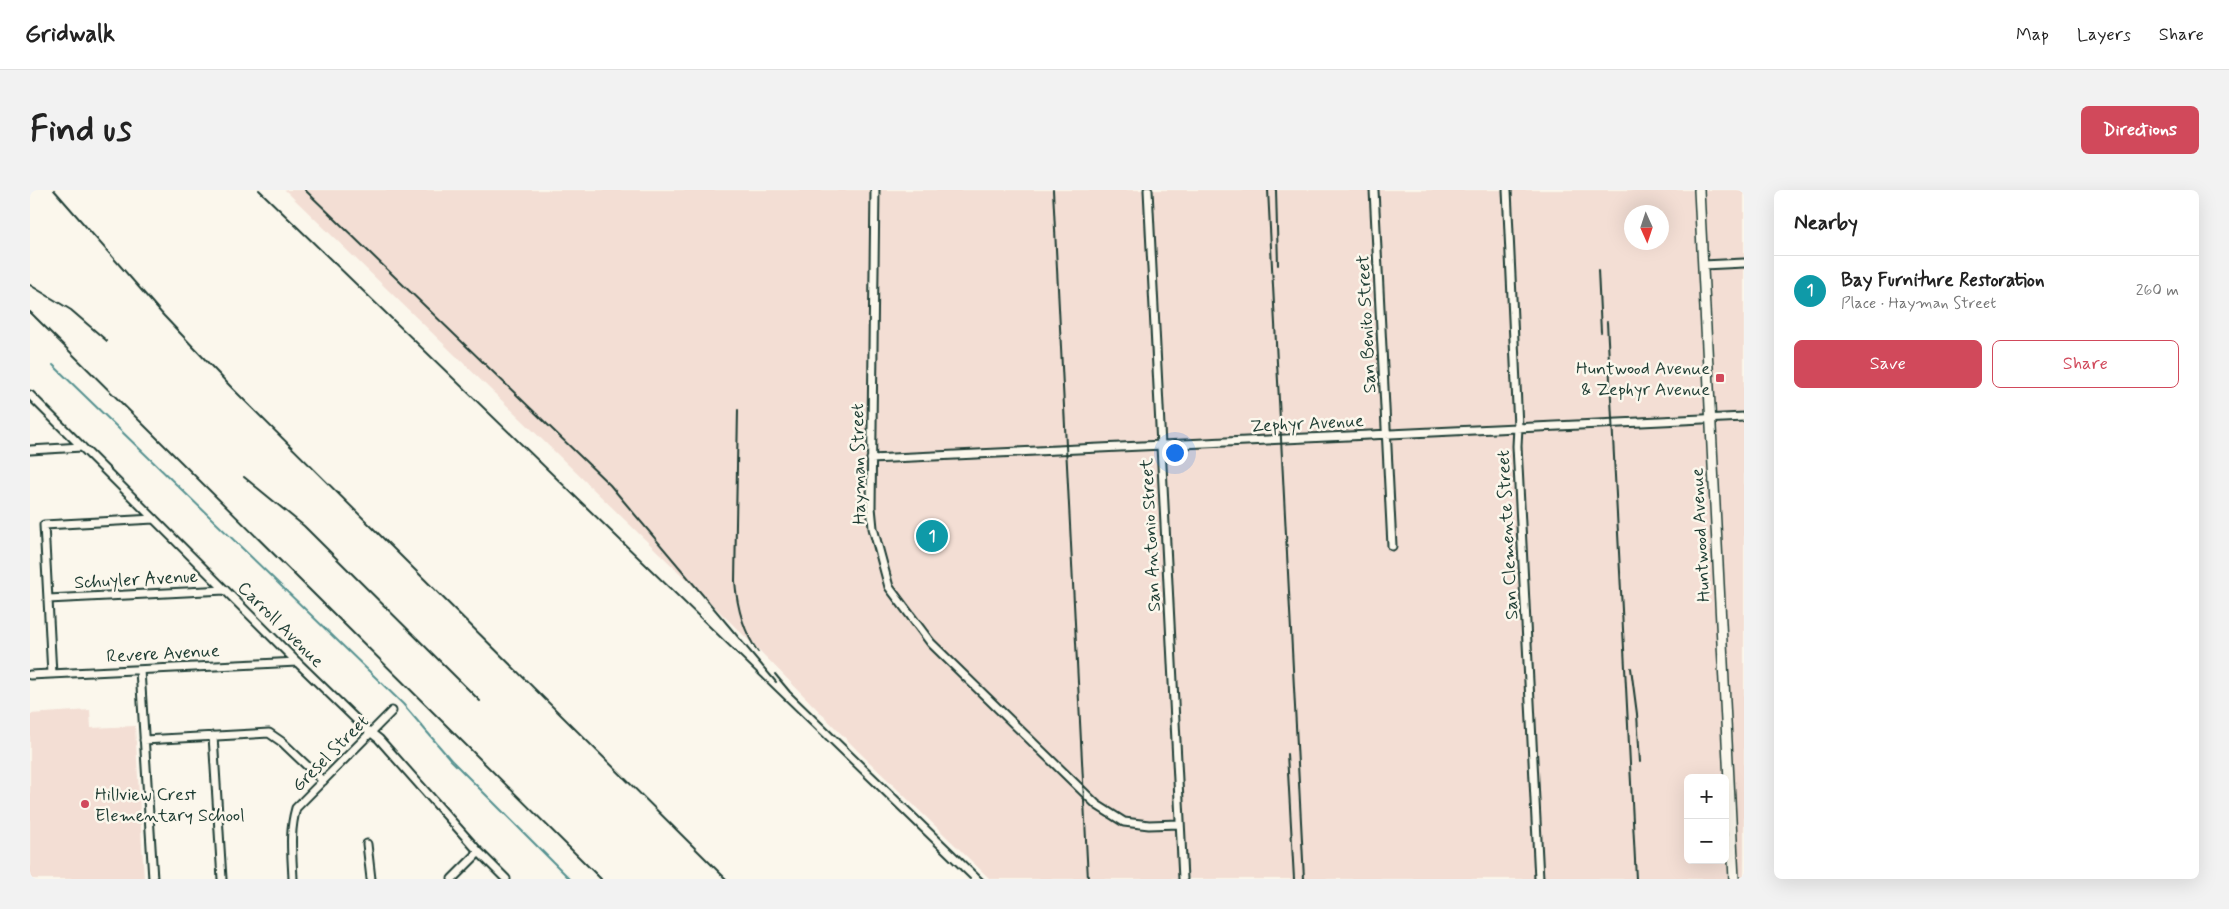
<!DOCTYPE html>
<html lang="en">
<head>
<meta charset="utf-8">
<style>
  :root { --surface:#fff; --page:#f2f2f2; --text:#222; --muted:#767676; --line:#e0e0e0; --accent:#d1495b }
  body { margin:0; font-family:Mynerve,sans-serif; background:var(--page); color:var(--text) }
  .controls { position:absolute; right:15px; bottom:15px; display:grid; overflow:hidden; border-radius:8px; box-shadow:0 5px 20px #0002 }
  .controls button { width:45px; height:45px; display:grid; place-items:center; padding:0; border:0; border-bottom:1px solid var(--line); background:var(--surface); color:var(--text); font:25px sans-serif }
  .compass { position:absolute; left:1594px; top:15px; width:45px; height:45px; border-radius:50%; background:var(--surface); box-shadow:0 5px 20px #0002; rotate:177deg }
  .you { position:absolute; left:1144px; top:262px; width:18px; height:18px; margin:-12px; border:4px solid #fff; border-radius:50%; background:#1a73e8; box-shadow:0 0 0 8px #1a73e833 }
  .badge { display:grid; place-items:center; width:32px; height:32px; border-radius:50%; background:var(--accent); color:#fff; font-size:16px; font-weight:700 }
  .pin { position:absolute; translate:-50% -50%; border:2px solid #fff; box-shadow:0 1px 5px #0006 }
  .list { margin:0; padding:0; list-style:none }
  h2 { display:flex; justify-content:space-between; align-items:center; height:65px; margin:0; padding:0 20px; font-size:21px }
  h2 small { font-size:16px; font-weight:400; color:var(--muted) }
  .list li { display:grid; grid-template-columns:32px 1fr auto; gap:15px; align-items:center; box-sizing:border-box; height:70px; padding:0 20px; border-top:1px solid var(--line) }
  .list b { display:block; font-size:19px; white-space:nowrap }
  .list p { margin:0; font-size:16px; white-space:nowrap; color:var(--muted) }
  .list em { font-size:16px; font-style:normal; color:var(--muted) }
  .actions { display:flex; gap:10px; padding:15px 20px }
  .actions a { flex:1; padding:11px 0; border:1px solid var(--accent); border-radius:8px; text-align:center; font-size:18px; color:var(--accent) }
  .actions .main { background:var(--accent); color:#fff }
  .map { position:relative; flex:none; width:1714px; height:689px; overflow:hidden; border-radius:8px }
  header { display:flex; align-items:center; gap:30px; box-sizing:border-box; height:70px; padding:0 25px; background:var(--surface); border-bottom:1px solid var(--line) }
  header strong { font-size:24px }
  nav { display:flex; gap:28px; margin-inline-start:auto; font-size:18px }
  .intro { display:flex; align-items:center; justify-content:space-between; box-sizing:border-box; height:120px; padding:0 30px }
  h1 { margin:0; font-size:35px }
  .button { padding:12px 22px; border-radius:8px; background:var(--accent); color:#fff; font-size:18px; font-weight:700 }
  main { display:flex; gap:30px; padding:0 30px }
  aside { flex:1; background:var(--surface); border-radius:8px; box-shadow:0 5px 20px #0002 }
  .map>svg:first-child { display:block }
</style>
</head>
<body>
<header>
<strong>Gridwalk</strong>
<nav><a>Map</a><a>Layers</a><a>Share</a></nav>
</header>
<div class="intro"><h1>Find us</h1><a class="button">Directions</a></div>
<main>
<div class="map">
<svg width="1714" height="689" viewBox="0 0 1714 689">
  <rect width="100%" height="100%" fill="#fbf7ec"/>
  <filter id="ink" filterUnits="userSpaceOnUse"><feTurbulence type="fractalNoise" baseFrequency=".02" numOctaves="2"/><feDisplacementMap in="SourceGraphic" scale="10" xChannelSelector="R" yChannelSelector="G"/><feConvolveMatrix kernelMatrix="1 2 1 2 8 2 1 2 1" color-interpolation-filters="sRGB"/></filter>
  <g filter="url(#ink)">
    <path fill="#f3ded4" fill-rule="evenodd" d="M255,0H1714V689H960L827,560L731,462ZM1602,22H1632V52H1602ZM1658,588H1695V670H1658Z
      M60,520L61,538L105,536L114,689H0V524Z"/>
    <g fill="none" stroke-linecap="round" stroke-linejoin="round">
      <path stroke="#549190" stroke-width="2" d="M23,175L373,514L421,570L540,689"/>
      <g stroke="#1f3d34" stroke-width="11">
        <path id="minor" d="M845,0L841,317L843,338L859,397L901,453L1067,615L1094,632L1119,635L1149,634
          M1118,0L1153,689
          M1344,0L1362,356
          M1477,0L1488,237L1487,256L1509,689
          M1673,75L1714,73
          M0,205L267,472L335,538L349,549L449,662L476,689
          M0,260L52,257
          M841,269L1714,227
          M18,409L195,400
          M110,480L123,689
          M22,484L14,335L124,329
          M0,485L267,472
          M183,546L192,689
          M114,550L239,543L252,552L293,591
          M337,654L341,689
          M263,689C262,664 259,642 266,618L362,521
          M422,689L449,662"/>
      </g>
      <g stroke="#1f3d34" stroke-width="12">
        <path id="tertiary" d="M1669,0L1704,689"/>
      </g>
      <use href="#minor" stroke="#fbf7ec" stroke-width="7"/>
      <use href="#tertiary" stroke="#fbf7ec" stroke-width="9"/>
      <path stroke="#1f3d34" stroke-width="2" d="M24,0L134,126L202,198L696,689
        M229,0L940,689
        M275,0L580,295L746,492
        M1023,0L1058,689
        M1238,0L1274,689
        M1246,0L1248,75
        M1568,80L1571,142
        M0,95L41,120L77,151
        M0,122L571,689
        M1577,132L1606,689
        M708,220L705,391C707,417 713,441 728,462
        M214,287L274,336L450,511
        M1601,478L1607,524L1610,572
        M745,484L760,502L953,689
        M1257,564L1264,689"/>
    </g>
  </g>
  <g fill="#d1495b" stroke="#fbf7ec" stroke-width="2">
    <rect x="1685" y="183" width="10" height="10" rx="2.5"/>
    <circle cx="55" cy="614" r="5"/>
  </g>
  <g text-anchor="middle" stroke-width="5" stroke-linejoin="round" paint-order="stroke">
    <g font-size="18" fill="#1f3d34" stroke="#fbf7ec">
      <text transform="translate(1336 134) rotate(-93)" y="6">San Benito Street</text>
      <text transform="translate(1277 233) rotate(-3)" y="6">Zephyr Avenue</text>
      <text transform="translate(828 274) rotate(-91)" y="6">Hayman Street</text>
      <text transform="translate(1120 345) rotate(-93)" y="6">San Antonio Street</text>
      <text transform="translate(1477 345) rotate(-93)" y="6">San Clemente Street</text>
      <text transform="translate(1670 345) rotate(-93)" y="6">Huntwood Avenue</text>
      <text transform="translate(106 389) rotate(-3)" y="6">Schuyler Avenue</text>
      <text transform="translate(251 434) rotate(45)" y="6">Carroll Avenue</text>
      <text transform="translate(133 463) rotate(-3)" y="6">Revere Avenue</text>
      <text transform="translate(300 563) rotate(-45)" y="6">Gresel Street</text>
    </g>
    <g font-size="18" fill="#1f3d34" stroke="#fbf7ec" text-anchor="end">
      <text x="1680" y="184">Huntwood Avenue<tspan x="1680" dy="21">&amp; Zephyr Avenue</tspan></text>
      <text x="65" y="610" text-anchor="start">Hillview Crest<tspan x="65" dy="21">Elementary School</tspan></text>
    </g>
  </g>
</svg>
<div class="controls">
<button>+</button>
<button>−</button>
</div>
<svg class="compass" viewBox="-18 -18 36 36"><path d="M0-13l5 13h-10z" fill="#e53935"/><path d="M0 13l5-13h-10z" fill="#767676"/></svg>
<div class="you"></div>
<div class="pin badge" style="left:902px;top:346px;background:#0f9aa8">1</div>
</div>
<aside>
<h2>Nearby<small></small></h2>
<ul class="list">
<li><span class="badge" style="background:#0f9aa8">1</span><div><b>Bay Furniture Restoration</b><p>Place · Hayman Street</p></div><em>260 m</em></li>
</ul>
<div class="actions"><a class="main">Save</a><a>Share</a></div>
</aside>
</main>
</body>
</html>
